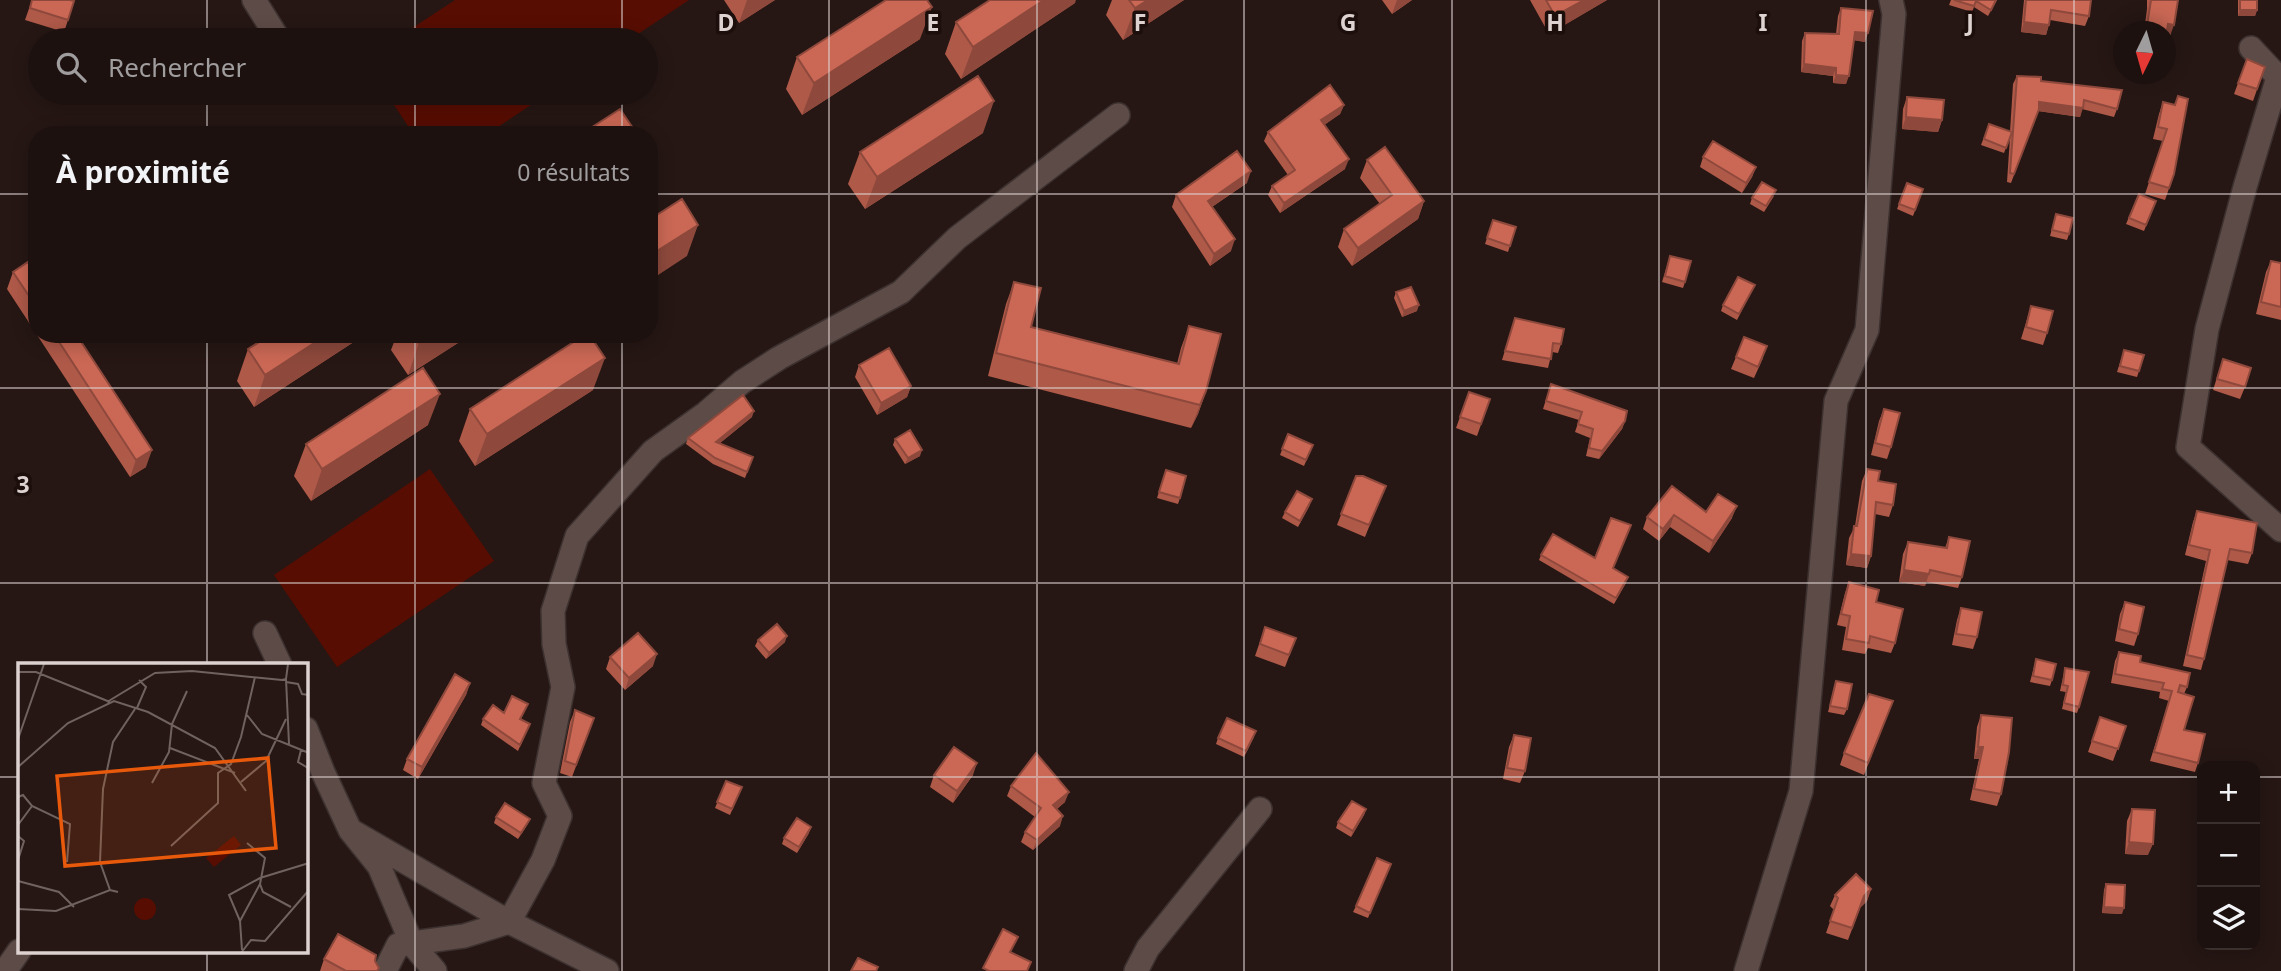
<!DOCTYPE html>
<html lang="fr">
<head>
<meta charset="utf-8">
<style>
  :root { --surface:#1c110f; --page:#251a18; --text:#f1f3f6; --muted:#a09d9e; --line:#3a312f }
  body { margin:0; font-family:"Noto Sans",sans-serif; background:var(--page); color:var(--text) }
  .controls { position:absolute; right:21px; bottom:21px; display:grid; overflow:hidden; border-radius:14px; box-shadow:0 4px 18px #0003 }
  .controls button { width:63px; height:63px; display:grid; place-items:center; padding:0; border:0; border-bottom:2px solid var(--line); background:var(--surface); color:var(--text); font:35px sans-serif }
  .compass { position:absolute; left:2113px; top:21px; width:63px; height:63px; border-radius:50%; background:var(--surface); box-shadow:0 4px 18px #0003; rotate:185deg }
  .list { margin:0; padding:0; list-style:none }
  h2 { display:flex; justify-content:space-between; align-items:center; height:91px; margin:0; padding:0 28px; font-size:30px }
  h2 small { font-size:23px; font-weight:400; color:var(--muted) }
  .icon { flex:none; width:38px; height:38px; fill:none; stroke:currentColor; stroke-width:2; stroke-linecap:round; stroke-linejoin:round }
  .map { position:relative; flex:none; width:2281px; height:971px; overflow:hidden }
  .search { position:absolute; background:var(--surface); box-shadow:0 4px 18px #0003; left:28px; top:28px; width:630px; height:77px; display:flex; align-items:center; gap:18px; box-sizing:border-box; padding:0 24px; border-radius:38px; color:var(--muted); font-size:26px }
  .panel { position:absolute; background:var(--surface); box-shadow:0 4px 18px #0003; left:28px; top:126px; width:630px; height:217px; border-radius:28px }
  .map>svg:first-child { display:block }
</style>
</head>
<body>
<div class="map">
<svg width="2281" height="971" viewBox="0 0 2281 971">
  <rect width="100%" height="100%" fill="#261714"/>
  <path fill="#580d02" d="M455,0H689L629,40H394Z
    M386,93H549L486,135H414Z
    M430,469L494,561L337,667L274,575Z"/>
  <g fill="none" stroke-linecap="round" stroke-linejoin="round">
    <g stroke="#3c312f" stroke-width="26">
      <path id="minor" d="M254,0L279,40
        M2251,48L2278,77L2245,187L2207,329L2188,447L2281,530
        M265,633L280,665
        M306,729L323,772L350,830L379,866L412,944L435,971
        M350,830L509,922L607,971
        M5,971L19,951
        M385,971L398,945L464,936L509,922L543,860L560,816L544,783L563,687L554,644L553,611L577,536L653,451L706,413L742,382L779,358L901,292L957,238L1118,115
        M1136,971L1148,948L1260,809
        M1746,971L1801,791L1836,401L1867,330L1894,14L1891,0"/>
    </g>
    <use href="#minor" stroke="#5d4b47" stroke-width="23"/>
  </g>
  <path fill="#af5949" d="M32,0L68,20L64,32L25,20Z
    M724,0H775L739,23Z
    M1112,0H1184L1123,40L1106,15Z
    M1382,0H1412L1392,14Z
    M1530,0H1607L1549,34Z
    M1951,0H1997L1988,16L1974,7L1972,12L1949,5Z
    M2024,0H2091L2089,16L2085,26L2050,20L2046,35L2021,32Z
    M2147,0H2178L2170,36L2166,32H2144L2147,9Z
    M2238,0H2257V10L2255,16H2238Z
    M1075,3L961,79L945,54L956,22Z
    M1841,8L1865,42L1854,40L1846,84L1833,83V76L1801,72L1802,41L1805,33L1836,34L1838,16Z
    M920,39L802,115L786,89L797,57Z
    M2247,59L2265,67L2253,101L2234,94Z
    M2017,76L2041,81L2117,109L2114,117L2082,109L2080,117L2038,111L2011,183L2007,182L2010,137L2004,153L1981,145L1989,124L2010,132L2013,84Z
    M1907,97L1942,120L1938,132L1902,129L1903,109Z
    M2163,102L2174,174L2165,200L2145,194L2163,141L2153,139L2159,114Z
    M1344,105L1340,114L1324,125L1345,169L1280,213L1268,195L1272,186L1288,175L1264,141L1268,132Z
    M983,133L865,209L848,184L860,152Z
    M1703,157L1756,167L1752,177L1742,193L1700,167Z
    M1367,160L1424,201L1418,219L1352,266L1338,247L1344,229L1380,204L1360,178Z
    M1247,183L1212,207L1231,251L1210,266L1172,207L1176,195Z
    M1907,183L1923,189L1913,216L1897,209Z
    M2139,194L2156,201L2144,231L2126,224Z
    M1774,196L1764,212L1750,204L1752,198Z
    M2056,214L2069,234L2067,240L2050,236Z
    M1493,220L1516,227L1508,252L1485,244Z
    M1670,256L1685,282L1683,288L1662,282Z
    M2271,261L2281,263V320L2256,314L2266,272Z
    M13,272L37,275V334H76L146,467L130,477L7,289Z
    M1014,282L1031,327L1177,364L1181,348L1189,326L1206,391L1198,414L1191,428L988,376L1006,304Z
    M1755,285L1737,320L1721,311L1723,305Z
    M1396,292L1417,311L1402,317L1394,298Z
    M2031,306L2047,333L2043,345L2021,339Z
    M1515,318L1561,344L1558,353L1552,352L1548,368L1502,360Z
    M366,334L254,407L237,381L248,349Z
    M397,334H472L408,375L391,350Z
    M2124,350L2139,371L2137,377L2117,372Z
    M1736,357L1763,358L1754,378L1731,369Z
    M2223,359L2245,387L2240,399L2213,390Z
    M859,365L911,386L907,397L877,415L855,377Z
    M1551,384L1625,421L1622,429L1599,459L1586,456L1590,438L1575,432L1579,420L1543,409Z
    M593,390L475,466L459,441L470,409Z
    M1469,392L1490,399L1477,436L1456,428Z
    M1884,409L1891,447L1887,459L1871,455L1879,421Z
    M752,417L720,443L753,457L745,478L713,464L686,444L688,438Z
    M428,425L311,501L294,476L306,444Z
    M1288,434L1313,445L1304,466L1280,455Z
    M895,439L920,456L905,464L893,445Z
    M1867,469L1878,481L1893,505L1889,517L1875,514L1871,556L1867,568L1846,565L1849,538L1855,526L1862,481Z
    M1166,470L1180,498L1178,504L1157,498Z
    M1356,476L1381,497L1365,537L1337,525Z
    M1310,505L1298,527L1282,518L1285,512Z
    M2197,511L2252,553L2248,564L2227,560L2204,659L2201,670L2183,666L2206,561L2185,555L2193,522Z
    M1706,512L1732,518L1709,553L1670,527L1659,541L1643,529L1647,517Z
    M1949,537L1962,577L1958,588L1926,582L1925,586L1899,582L1903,554L1908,542L1945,548Z
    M1541,555L1613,568L1626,583L1614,604L1539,560Z
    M1849,582L1876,602L1895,643L1891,653L1868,648L1865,654L1842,650L1846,627L1837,625L1845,593Z
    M2125,602L2138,634L2134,646L2115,641L2120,614Z
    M1961,608L1977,637L1973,649L1952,645L1957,620Z
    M1265,627L1296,638L1285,667L1255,656Z
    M758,640L785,642L766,659L755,646Z
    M2119,652L2187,687L2184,694V730L2198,763L2195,772L2150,761L2169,701L2159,698L2160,692L2111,683L2115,661Z
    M610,657L653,666L625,690L606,669Z
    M2036,659L2052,680L2050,686L2030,682Z
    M2065,668L2079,707L2077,713L2062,709L2066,692L2060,691Z
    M1836,681L1847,709L1844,715L1828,712Z
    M470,683L466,695L418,779L403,770L407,759Z
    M1893,701L1864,775L1840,765L1844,753Z
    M528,704L521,719L530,724L518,751L481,725L483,719Z
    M575,710L594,718L572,777L560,773L570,722Z
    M1981,715L2001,794L1997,806L1970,800L1979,759H1974L1977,727Z
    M2100,717L2126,726L2113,761L2088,752Z
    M1514,735L1525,771L1520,783L1503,779L1509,747Z
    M1254,737L1244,757L1216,744L1218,738Z
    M934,775H973L953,803L930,787Z
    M726,781L742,787L730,815L715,808Z
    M1011,786L1065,802L1057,809L1060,826L1033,850L1021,842L1025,832L1035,817L1007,796Z
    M1366,809L1364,815L1351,837L1336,828L1338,822Z
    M2132,809L2148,855L2125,854L2127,821Z
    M496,817L530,819L527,825L518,839L494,823Z
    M809,833L797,853L782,844L784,838Z
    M1391,864L1368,918L1353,912L1356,906Z
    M2106,884L2122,914L2102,913L2104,890Z
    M1871,889L1867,901L1860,908L1848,940L1826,933L1834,910L1830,906L1835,895Z
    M324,959L375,961L378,971H320Z"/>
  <path fill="#8e493c" d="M747,0H775L739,23Z
    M1044,0H1076L1075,3L961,79L973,47Z
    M1148,0H1184L1123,40L1135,8Z
    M1397,0H1412L1392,14Z
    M1584,0H1607L1549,34L1555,16Z
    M932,7L920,39L802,115L814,83Z
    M2240,10H2257L2255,16H2238Z
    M2024,22L2049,25L2046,35L2021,32Z
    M2168,24L2174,25L2170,36L2166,35Z
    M1855,32L1868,33L1865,42L1852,40Z
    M1804,64L1836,68L1833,76L1801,72Z
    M1836,75L1849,76L1846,84L1833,83Z
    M994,101L983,133L865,209L877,177Z
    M2039,102L2083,108L2080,117L2038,111L2011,183L2038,111Z
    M1344,105L1340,114L1317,130L1321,120Z
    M1906,117L1942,120L1938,132L1902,129Z
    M1349,159L1345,169L1280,213L1284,203Z
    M1756,167L1752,177L1742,193L1746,183Z
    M1251,171L1247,183L1204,212L1208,201Z
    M1424,201L1418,219L1352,266L1358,248Z
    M698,225L687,256L649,281V256Z
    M1235,239L1231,251L1210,266L1214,254Z
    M1419,305L1417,311L1402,317L1404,311Z
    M328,334H366L254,407L265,375Z
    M434,334H472L408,375L419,343Z
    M605,358L593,390L475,466L487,434Z
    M911,386L907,397L877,415L881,403Z
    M1206,391L1198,414L1191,428L1200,405Z
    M440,394L428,425L311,501L322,469Z
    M754,411L752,417L714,448L716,442Z
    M1625,421L1622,429L1599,459L1602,451Z
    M152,450L146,467L130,477L136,460Z
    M922,450L920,456L905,464L908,458Z
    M1737,506L1732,518L1709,553L1713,541Z
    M1674,515L1670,527L1659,541L1663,529Z
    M1851,554L1871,556L1867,568L1846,565Z
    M1904,570L1929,574L1925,586L1899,582Z
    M787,636L785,642L766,659L769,653Z
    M657,654L653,666L625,690L629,678Z
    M470,683L466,695L418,779L422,767Z
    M1978,747H1983L1979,759H1974Z
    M977,763L973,775L953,803L957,791Z
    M1069,792L1065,802L1049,815L1053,805Z
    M1366,809L1364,815L1351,837L1353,831Z
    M1063,816L1060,826L1033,850L1037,840Z
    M530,819L527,825L518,839L521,833Z
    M811,827L809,833L797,853L799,847Z
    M2129,842L2153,844L2148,855L2125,854Z
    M1871,889L1867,901L1859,908L1864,896Z
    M2104,907L2124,908L2122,914L2102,913Z"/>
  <path fill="#cb6855" stroke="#8e493c" stroke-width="2" d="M32,0H70L74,1L68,20L30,8Z
    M886,0H927L932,7L814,83L797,57Z
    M990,0H1044L973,47L956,22Z
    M1129,0H1148L1135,8Z
    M1546,0H1584L1555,16Z
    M1954,0H1996L1991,10L1976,1L1974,6Z
    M2026,0H2091L2089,16L2051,10L2049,25L2024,22Z
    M2151,0H2178L2174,25L2168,24L2166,36V32H2146Z
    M2240,0H2257V10H2240Z
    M1841,8L1873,11L1868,33L1855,32L1849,76L1836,75V68L1804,64L1805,33L1839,34Z
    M2247,59L2265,67L2257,89L2238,83Z
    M978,76L994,101L877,177L860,152Z
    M2017,76L2041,77V81L2122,90L2117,109L2084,100L2083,108L2039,102V109L2014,174L2010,173Z
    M1330,85L1344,105L1321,120L1349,159L1284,203L1272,186L1295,170L1268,132Z
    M2178,96L2188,99L2174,174L2169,188L2149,182L2167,129L2158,127L2163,102L2175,105Z
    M1907,97L1944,100L1942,120L1906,117Z
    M620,109L637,134L580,135Z
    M1989,124L2012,132L2006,148L1984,139Z
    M1713,141L1756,167L1746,183L1703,157Z
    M1385,147L1424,201L1358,248L1344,229L1392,195L1367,160Z
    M1237,151L1251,171L1208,201L1235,239L1214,254L1176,195Z
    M1762,182L1776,190L1766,206L1752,198Z
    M1907,183L1923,189L1915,210L1899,204Z
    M2139,194L2156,201L2146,225L2129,218Z
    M682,199L698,225L649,256V220Z
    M2056,214L2073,218L2069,234L2052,230Z
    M1493,220L1516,227L1510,246L1487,238Z
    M1670,256L1691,261L1685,282L1665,276Z
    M2271,261L2281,263V307L2261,302Z
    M28,262L37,275V308L13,272Z
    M1738,277L1755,285L1739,314L1723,305Z
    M1014,282L1041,288L1031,327L1179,364L1189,326L1221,334L1206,391L1200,405L996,353Z
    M1411,287L1419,305L1404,311L1396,292Z
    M2031,306L2053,311L2047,333L2026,327Z
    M1515,318L1564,329L1561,344L1553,343L1551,359L1505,351Z
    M54,334H76L152,450L136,460Z
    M272,334H328L265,375L248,349Z
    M413,334H434L419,343Z
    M586,334H589L605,358L487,434L470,409Z
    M1744,337L1767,346L1758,367L1736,357Z
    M889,348L911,386L881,403L859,365Z
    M2124,350L2144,355L2139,371L2120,366Z
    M2223,359L2251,368L2245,387L2217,379Z
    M423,368L440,394L322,469L306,444Z
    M1551,384L1627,411L1625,421L1602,451L1589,448L1593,429L1578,424L1582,412L1546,401Z
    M1469,392L1490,399L1481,424L1460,417Z
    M743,395L754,411L716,442L753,457L747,472L715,458L688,438Z
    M1884,409L1900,413L1891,447L1875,443Z
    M910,430L922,450L908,458L895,439Z
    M1288,434L1313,445L1306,460L1282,449Z
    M1867,469L1880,471L1878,481L1896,484L1893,505L1876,502L1871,556L1851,554L1854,526H1857Z
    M1166,470L1186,476L1180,498L1159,492Z
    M1356,476H1363L1386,486L1369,525L1341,514Z
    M1672,486L1706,512L1718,494L1737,506L1713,541L1674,515L1663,529L1647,517Z
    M1297,491L1312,499L1300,521L1285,512Z
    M2197,511L2257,523L2252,553L2230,549L2204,659L2187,655L2210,550L2189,545Z
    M1611,518L1631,525L1613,568L1628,577L1616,598L1541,555L1553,534L1595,558Z
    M1949,537L1970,541L1962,577L1930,570L1929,574L1904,570L1908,542L1947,548Z
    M1849,582L1879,590L1876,602L1903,609L1895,643L1870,636L1869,643L1846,639L1850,616L1841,614Z
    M2125,602L2144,607L2138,634L2119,629Z
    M1961,608L1982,612L1977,637L1956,634Z
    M777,624L787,636L769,653L758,640Z
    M1265,627L1296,638L1289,655L1260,644Z
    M638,633L657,654L629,678L610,657Z
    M2119,652L2141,656L2140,662L2190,673L2187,687L2180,685L2178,692L2194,697L2184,730L2205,734L2198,763L2154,752L2172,691L2162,689L2164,683L2115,674Z
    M2036,659L2056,664L2052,680L2033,676Z
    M2065,668L2089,672L2079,707L2064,703L2068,686L2063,685Z
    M455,674L470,683L422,767L407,759Z
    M1836,681L1852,684L1847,709L1830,706Z
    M1869,694L1893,701L1868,763L1844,753Z
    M512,696L528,704L520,719L530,724L520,745L483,719L493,705L504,713Z
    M575,710L594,718L576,765L565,761Z
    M1981,715L2012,718L2009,752L2001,794L1974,789L1983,747H1978Z
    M2100,717L2126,726L2118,749L2092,741Z
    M1227,718L1256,731L1246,751L1218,738Z
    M1514,735L1531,738L1525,771L1507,768Z
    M954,747L977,763L957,791L934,775Z
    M1036,753L1069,792L1053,805L1063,816L1037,840L1025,832L1041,808L1011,786Z
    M726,781L742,787L732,809L717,802Z
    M1352,801L1366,809L1353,831L1338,822Z
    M505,803L530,819L521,833L496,817Z
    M2132,809L2155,810L2153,844L2129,842Z
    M797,818L811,827L799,847L784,838Z
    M1377,858L1391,864L1370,913L1356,906Z
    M1856,874L1871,889L1864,896L1852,928L1830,921L1838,898L1835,895Z
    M2106,884L2125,885L2124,908L2104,907Z
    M1003,929L1018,937L1010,952L1031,962L1027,971H989L983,968Z
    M338,934L376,955L375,961L379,968L377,971H346L324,959Z
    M858,958L878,967L876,971H851Z"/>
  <path fill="none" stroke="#ddd2d0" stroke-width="2" stroke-opacity="0.55" d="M207,0V40M415,0V40M622,0V40M829,0V971M1037,0V971M1244,0V971M1452,0V971M1659,0V971M1866,0V971M2074,0V971M207,93V135M415,93V135M622,93V135M0,194H37M649,194H2281M207,334V665M415,334V971M622,334V971M0,388H2281M0,583H2281M0,777H19M306,777H2202M2255,777H2281M207,952V971"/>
  <g transform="translate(18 663)">
    <rect width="290" height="290" fill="#261714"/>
    <path d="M216,173L223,182L196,204L188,195ZM116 246a11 11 0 1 1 22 0a11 11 0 1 1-22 0Z" fill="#580d02"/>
    <path fill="none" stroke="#6f625f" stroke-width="2" d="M0,9H18L92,39M268,16L271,81M268,19L280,21L284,31L291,32M89,39L137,10L174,8L264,17L268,16L270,1M119,45L128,24L121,17M229,52L244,71L291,90M0,76L26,1M152,85L217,110M283,87L280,99L290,105M0,104L50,60L96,38L130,49L197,85L228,128M223,119L248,98L268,56M134,120L151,89L154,61L169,28M0,134L5,132L14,143L52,161L49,199M0,162L14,143M0,173L6,178L0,197M229,180L247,195L242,221L245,229L273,244M153,183L200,140V110L213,101L223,74L237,14M0,218L41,229L56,244M92,227L82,199L85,126L95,79L117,46M0,246L38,248L92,227L100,229M222,258L211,232L242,215L291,200M224,287L222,258L242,221M223,290L233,277L247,278L291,227"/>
    <path fill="#e8590c" fill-opacity="0.15" stroke="#e8590c" stroke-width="3.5" d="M250,95L258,185L47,203L39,113Z"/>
    <rect width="290" height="290" fill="none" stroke="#ddd2d0" stroke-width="3.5"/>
  </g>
  <g font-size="23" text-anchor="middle" font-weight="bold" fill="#ddd2d0" stroke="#1c0e0b" stroke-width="7" stroke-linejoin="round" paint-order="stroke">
    <text x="726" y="31">D</text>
    <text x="933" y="31">E</text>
    <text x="1140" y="31">F</text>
    <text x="1348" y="31">G</text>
    <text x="1555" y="31">H</text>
    <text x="1763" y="31">I</text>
    <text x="1970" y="31">J</text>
    <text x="23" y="493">3</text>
  </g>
</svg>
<div class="controls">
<button>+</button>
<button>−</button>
<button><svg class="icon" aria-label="layers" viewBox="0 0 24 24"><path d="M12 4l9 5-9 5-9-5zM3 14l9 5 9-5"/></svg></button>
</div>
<svg class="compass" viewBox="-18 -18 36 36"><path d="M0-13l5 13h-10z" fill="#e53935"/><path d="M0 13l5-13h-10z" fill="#a09d9e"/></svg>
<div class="search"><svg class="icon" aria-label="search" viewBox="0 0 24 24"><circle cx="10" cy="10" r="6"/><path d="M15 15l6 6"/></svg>Rechercher</div>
<section class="panel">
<h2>À proximité<small>0 résultats</small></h2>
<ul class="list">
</ul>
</section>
</div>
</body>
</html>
